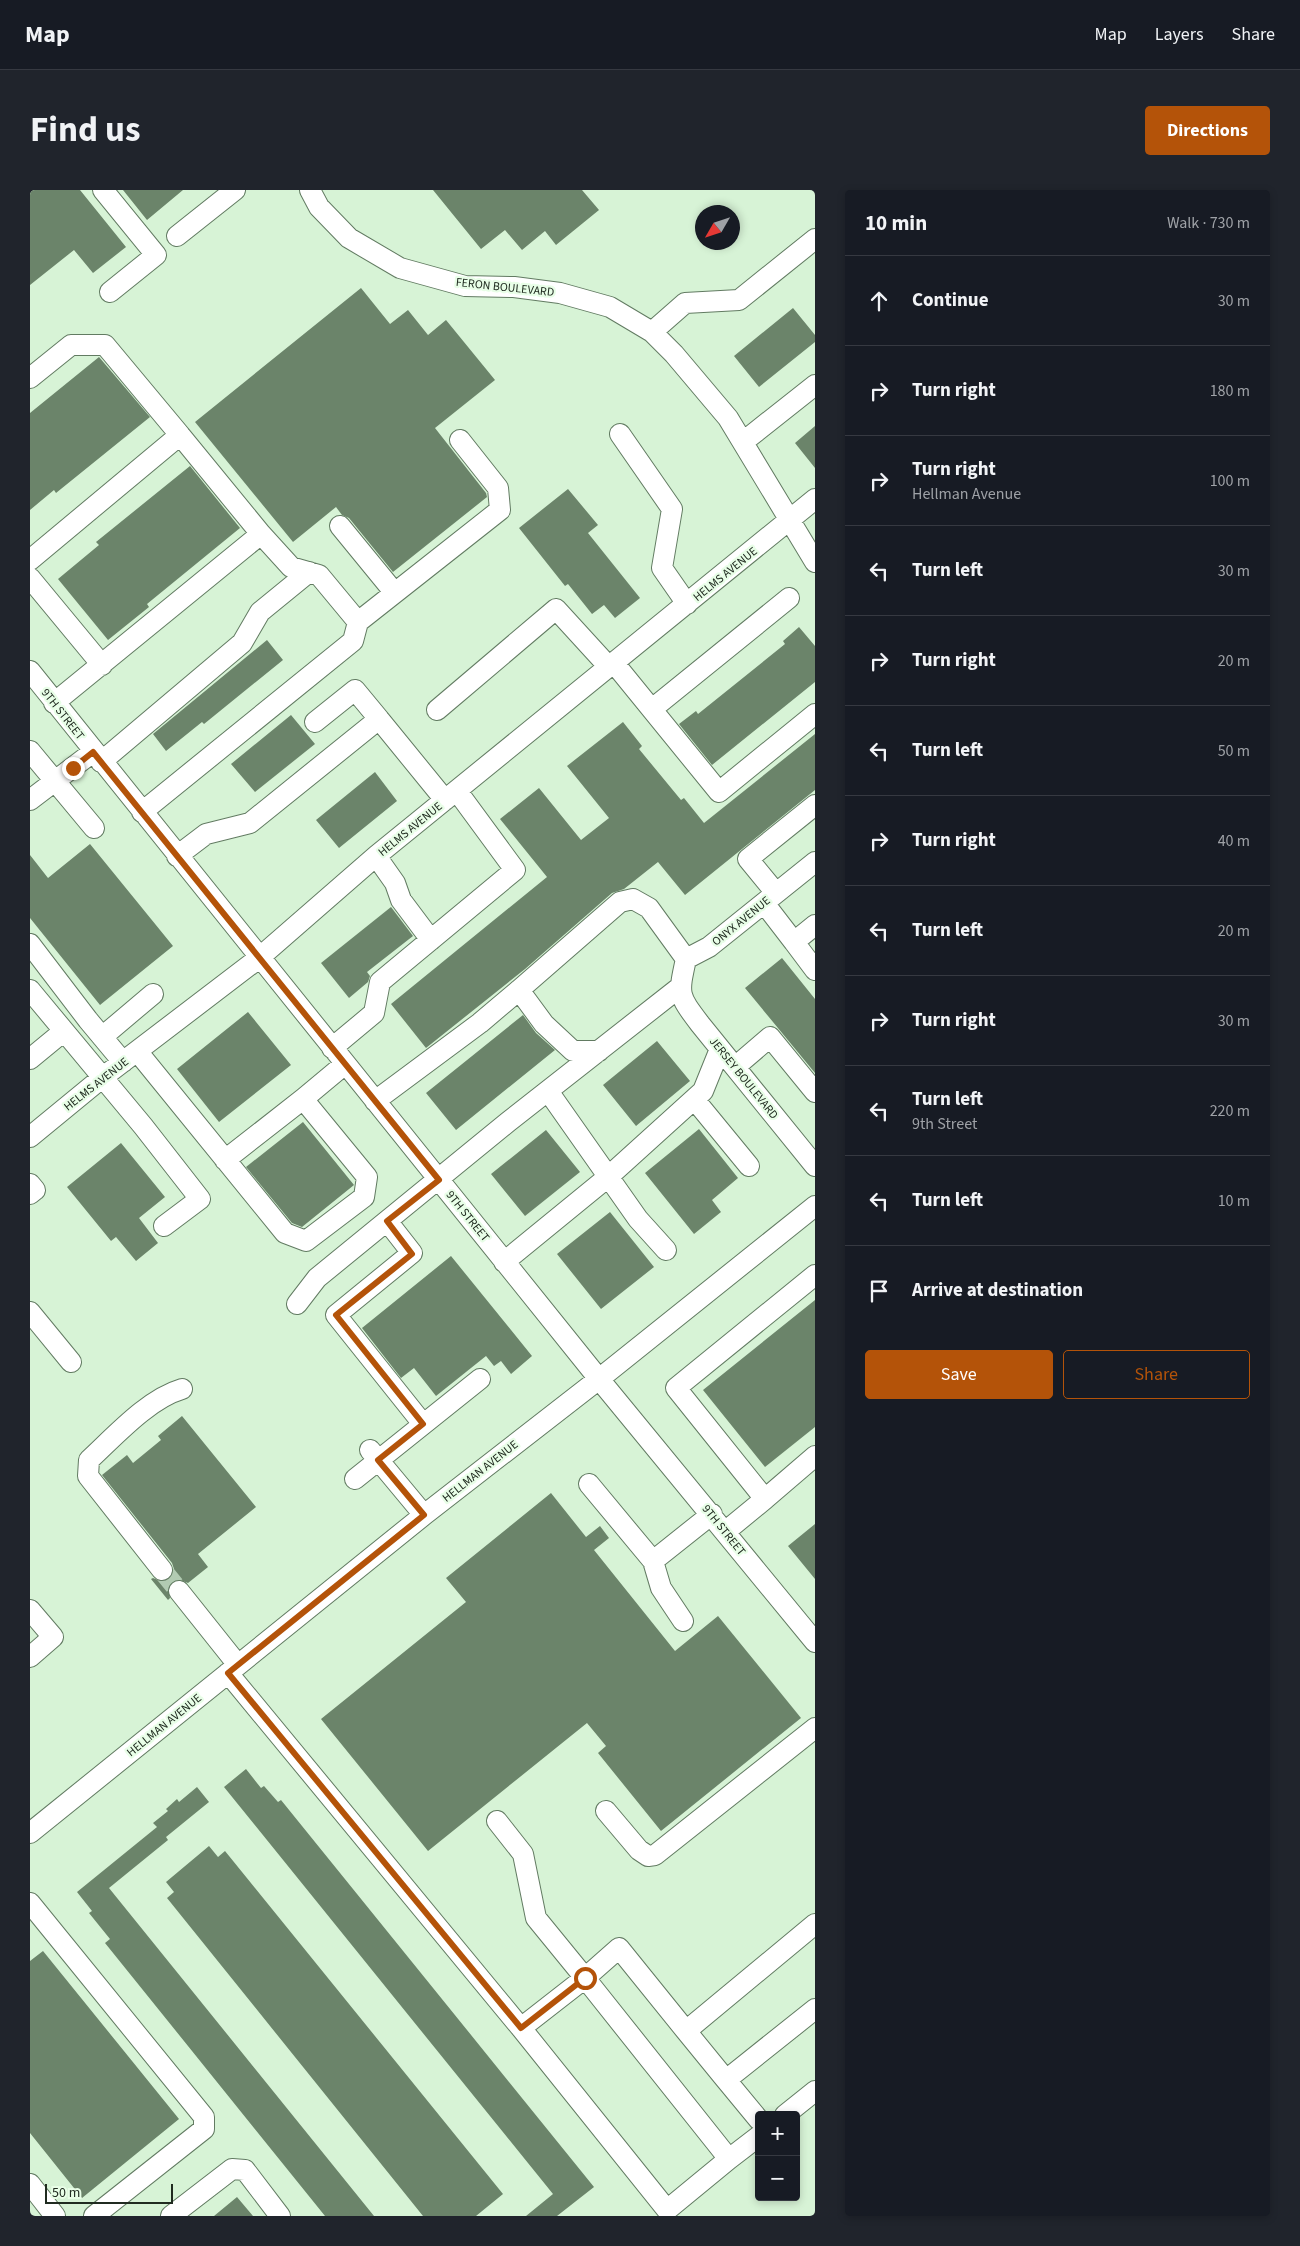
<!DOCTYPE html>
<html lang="en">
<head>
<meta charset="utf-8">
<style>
  :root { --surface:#171b24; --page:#20242c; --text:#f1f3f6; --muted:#9ea1a6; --line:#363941; --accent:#b45309 }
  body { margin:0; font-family:"Source Sans 3",sans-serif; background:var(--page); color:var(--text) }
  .controls { position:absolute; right:15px; bottom:15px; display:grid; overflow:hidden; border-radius:5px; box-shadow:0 2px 8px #0003 }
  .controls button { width:45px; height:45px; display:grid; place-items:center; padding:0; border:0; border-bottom:1px solid var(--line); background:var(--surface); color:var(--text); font:25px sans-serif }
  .compass { position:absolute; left:665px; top:15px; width:45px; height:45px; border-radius:50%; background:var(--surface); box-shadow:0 2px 8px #0003; rotate:231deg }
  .scale { position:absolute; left:15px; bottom:12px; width:128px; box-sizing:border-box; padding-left:5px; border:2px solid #202b20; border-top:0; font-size:14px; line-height:18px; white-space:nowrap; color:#202b20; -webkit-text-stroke:4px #e8fee7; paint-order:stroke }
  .stop { position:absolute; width:15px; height:15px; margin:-11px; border:4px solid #b45309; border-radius:50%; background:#fff }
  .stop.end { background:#b45309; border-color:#fff; box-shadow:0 1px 5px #0008 }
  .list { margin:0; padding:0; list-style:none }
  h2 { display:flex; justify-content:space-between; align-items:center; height:65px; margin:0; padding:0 20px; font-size:21px }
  h2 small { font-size:16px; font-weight:400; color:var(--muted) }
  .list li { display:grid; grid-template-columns:32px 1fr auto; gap:15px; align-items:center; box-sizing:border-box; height:90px; padding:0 20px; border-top:1px solid var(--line) }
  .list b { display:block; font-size:19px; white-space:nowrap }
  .list p { margin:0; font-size:16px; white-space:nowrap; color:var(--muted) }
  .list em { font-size:16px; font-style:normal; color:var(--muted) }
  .actions { display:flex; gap:10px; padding:15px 20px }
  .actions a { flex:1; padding:11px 0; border:1px solid var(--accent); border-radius:5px; text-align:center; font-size:18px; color:var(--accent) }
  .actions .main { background:var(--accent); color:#fff }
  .icon { flex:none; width:28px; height:28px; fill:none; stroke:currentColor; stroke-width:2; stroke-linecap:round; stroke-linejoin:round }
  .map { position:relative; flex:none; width:785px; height:2026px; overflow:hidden; border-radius:5px }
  header { display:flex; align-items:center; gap:30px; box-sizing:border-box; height:70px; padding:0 25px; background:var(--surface); border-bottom:1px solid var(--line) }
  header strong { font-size:24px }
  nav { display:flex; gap:28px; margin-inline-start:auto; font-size:18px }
  .intro { display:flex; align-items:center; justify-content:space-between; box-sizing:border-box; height:120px; padding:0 30px }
  h1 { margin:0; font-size:35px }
  .button { padding:12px 22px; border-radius:5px; background:var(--accent); color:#fff; font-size:18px; font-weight:700 }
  main { display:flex; gap:30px; padding:0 30px }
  aside { flex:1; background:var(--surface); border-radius:5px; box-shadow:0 2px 8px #0003 }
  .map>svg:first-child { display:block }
</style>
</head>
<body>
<header>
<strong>Map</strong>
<nav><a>Map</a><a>Layers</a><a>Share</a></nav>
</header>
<div class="intro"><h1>Find us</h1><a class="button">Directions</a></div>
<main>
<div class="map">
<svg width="785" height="2026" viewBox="0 0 785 2026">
  <rect width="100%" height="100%" fill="#d7f3d6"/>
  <path fill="#6b846a" d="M0,0H50L96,57L63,83L44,60L0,95Z
    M93,0H153L117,30Z
    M403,0H552L569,20L526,55L515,41L492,60L475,40L451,59Z
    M331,98L360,134L378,120L398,145L416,130L465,190L405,238L456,303L457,307L363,382L319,328L312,325L306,317L263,352L165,232Z
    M763,118L785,145V152L729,197L704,166Z
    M69,167L120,227L26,303L24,300L0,320V223Z
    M785,236V278L765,253Z
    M160,276L210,338L117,414L119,417L78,450L28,389L69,355L66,352Z
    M538,299L568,335L558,343L610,408L585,428L574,415L562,424L538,394L535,396L489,338Z
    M769,437L785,456V492L682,575L649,534L666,521L668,524L755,454L753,451Z
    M237,450L253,470L174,534L172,532L136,561L123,544Z
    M261,525L285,554L225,602L201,574Z
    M593,532L612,556L609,559L651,610L654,608L674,633L785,544V600L655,705L628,672L594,699L582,703L495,779L396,858L361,814L517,687L470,629L509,598L551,650L579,628L537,576Z
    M345,582L367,611L309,658L286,630Z
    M60,654L143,756L70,815L0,728V665L18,688Z
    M361,717L383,746L337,782L340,786L338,792L319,808L291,773Z
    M752,768L785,809V883L715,798Z
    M218,822L261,875L189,932L147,879Z
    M493,825L506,843L525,860L426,940L396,903Z
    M627,851L660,891L606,936L573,895Z
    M273,932L324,995L272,1037L262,1033L216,977Z
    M669,939L708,988L682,1010L691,1022L664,1044L615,983Z
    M516,940L550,982L495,1026L461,984Z
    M91,953L135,1007L109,1028L128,1053L106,1071L86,1047L81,1051L37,997Z
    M580,1022L624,1077L571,1119L527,1064Z
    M421,1066L502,1166L481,1184L471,1171L464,1176L456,1166L406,1206L384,1178L371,1188L332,1138Z
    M785,1110V1237L735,1277L673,1200Z
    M152,1226L226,1317L168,1364L178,1377L158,1393L148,1389L141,1392L138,1397L140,1408L138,1410L121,1389L123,1388L133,1392L140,1389L144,1379L142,1373L72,1285L97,1265L103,1273L131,1250L128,1246Z
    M521,1303L556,1347L570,1336L579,1348L564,1360L645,1461L688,1426L771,1528L631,1641L568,1563L576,1556L557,1533L398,1661L291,1529L436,1412L416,1388Z
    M785,1334V1389L758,1356Z
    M216,1579L231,1598L234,1596L248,1612L251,1610L564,1997L527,2026H496L523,2004L194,1597Z
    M167,1597L179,1612L136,1647L138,1650L79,1698L344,2026H295L75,1753L80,1749L59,1723L62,1721L47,1702L127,1637L123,1633L138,1621L136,1619L147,1609L149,1612Z
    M179,1656L188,1667L195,1661L473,2004L446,2026H393L137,1708L144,1702L136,1692Z
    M13,1761L149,1929L52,2008L0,1943V1771Z
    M207,2007L223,2026H184Z"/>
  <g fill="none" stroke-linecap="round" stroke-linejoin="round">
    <path stroke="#b2cbb2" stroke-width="20" stroke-dasharray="20 10" stroke-linecap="butt" d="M132,1380L149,1401"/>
    <g stroke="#627b62" stroke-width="22">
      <path id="minor" d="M73,0L126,65L80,102
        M280,0L289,17L319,48L370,78L435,96L484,97L530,103L580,117L622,142L644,164L698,228L785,372
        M147,46L205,0
        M622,142L655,113L709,110L785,49
        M0,188L41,155H75L150,245
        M590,244L642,319L632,378L657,414
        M713,252L785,195
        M310,336L364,402
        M0,370L150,245L231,344L24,513
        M0,388L72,475
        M328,432L470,320L468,298L430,250
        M584,473L689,602L785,524
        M0,481L569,1189L785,1452
        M622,519L759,408
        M407,520L526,419L579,477
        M285,532L325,500L349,529
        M0,561L64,638
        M71,572L212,453L230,422L279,382
        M0,610L63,562
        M112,622L323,451L328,432L289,385L261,377L231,344
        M147,666L176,644L220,633L349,529L415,610
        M346,666L365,693L371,710L401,750
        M785,672L679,757L656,769C648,805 648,805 670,834L785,976
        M746,703L718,669L785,615
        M734,713L764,752L785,735
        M764,752L785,780
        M0,754L58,830L93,872
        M0,800L113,936L170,1009L134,1036
        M72,847L123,804
        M302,858L344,823L350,792L485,680L427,601
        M107,861L255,1043L276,1051L334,1007L337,987L273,909L315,874
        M569,861H543L514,834L489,800L590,712L603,709L619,718L656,769
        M0,869L34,841
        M705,877L740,847L785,902
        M518,901L608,1029L636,1060
        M664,909L719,976
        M345,911L450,833L489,800
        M0,947L73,887L229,768L346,666L785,309
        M195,970L273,909
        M0,994L5,1000L0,1004
        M357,1031L382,1063L306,1125L393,1234
        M474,1072L578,987L673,901L690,859
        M267,1114L287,1088L478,932L650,797
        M0,1122L41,1172
        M340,1260L394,1325
        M325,1289L450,1189
        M559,1294L623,1371L682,1324
        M735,1309L785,1266
        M696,1341L735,1309L646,1198L785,1085
        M623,1371L631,1398L653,1431
        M132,1380L58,1286L59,1270C85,1246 118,1209 152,1199
        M149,1401L208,1475
        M0,1420L23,1447L0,1467
        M198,1483L491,1838L637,2020L699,1969L555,1788L491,1838
        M576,1621L609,1660L618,1666L625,1665L785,1538
        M467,1631L493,1664L506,1728L555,1788L589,1758L656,1841L785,1734
        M0,1643L394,1325L569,1189L785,1016
        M0,1713L174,1927V1939L64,2026
        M656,1841L696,1890L785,1819
        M696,1890L729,1930
        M755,1925L785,1901
        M699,1969L729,1946
        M0,1994L25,2026
        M141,2026L202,1979L215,1980L250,2026"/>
    </g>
    <use href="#minor" stroke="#fff" stroke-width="20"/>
  </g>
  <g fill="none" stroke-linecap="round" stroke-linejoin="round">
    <path stroke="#b45309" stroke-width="6" d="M43,578L63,562L409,990L357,1031L382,1064L306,1125L393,1234L348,1270L394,1325L198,1483L491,1838L555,1788"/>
  </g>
  <g text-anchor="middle" stroke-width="4.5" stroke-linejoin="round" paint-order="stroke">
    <g font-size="12" fill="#202b20" stroke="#e8fee7">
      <text transform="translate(475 97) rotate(6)" y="4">FERON BOULEVARD</text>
      <text transform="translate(695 384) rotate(-39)" y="4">HELMS AVENUE</text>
      <text transform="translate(33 524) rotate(52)" y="4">9TH STREET</text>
      <text transform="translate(380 639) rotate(-39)" y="4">HELMS AVENUE</text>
      <text transform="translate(711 731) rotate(-39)" y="4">ONYX AVENUE</text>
      <text transform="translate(714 888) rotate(51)" y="4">JERSEY BOULEVARD</text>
      <text transform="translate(66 894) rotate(-38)" y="4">HELMS AVENUE</text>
      <text transform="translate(438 1026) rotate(51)" y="4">9TH STREET</text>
      <text transform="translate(450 1281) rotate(-38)" y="4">HELLMAN AVENUE</text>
      <text transform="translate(694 1340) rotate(51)" y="4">9TH STREET</text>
      <text transform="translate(134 1535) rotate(-39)" y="4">HELLMAN AVENUE</text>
    </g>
  </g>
</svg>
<div class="controls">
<button>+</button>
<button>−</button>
</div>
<svg class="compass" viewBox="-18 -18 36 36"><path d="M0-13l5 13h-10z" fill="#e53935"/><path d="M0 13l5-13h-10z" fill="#9ea1a6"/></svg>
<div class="scale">50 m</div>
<div class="stop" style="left:555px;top:1788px"></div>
<div class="stop end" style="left:43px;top:578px"></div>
</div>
<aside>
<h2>10 min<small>Walk · 730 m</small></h2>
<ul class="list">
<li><svg class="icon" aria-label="ahead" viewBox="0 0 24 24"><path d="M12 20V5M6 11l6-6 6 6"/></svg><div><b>Continue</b></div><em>30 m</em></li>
<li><svg class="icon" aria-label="right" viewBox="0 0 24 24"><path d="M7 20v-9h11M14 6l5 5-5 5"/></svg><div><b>Turn right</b></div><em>180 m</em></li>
<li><svg class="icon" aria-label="right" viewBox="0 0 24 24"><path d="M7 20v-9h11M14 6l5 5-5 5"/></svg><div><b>Turn right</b><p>Hellman Avenue</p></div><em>100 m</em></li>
<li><svg class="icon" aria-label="left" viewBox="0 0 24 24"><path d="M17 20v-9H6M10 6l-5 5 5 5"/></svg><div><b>Turn left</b></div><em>30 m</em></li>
<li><svg class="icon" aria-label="right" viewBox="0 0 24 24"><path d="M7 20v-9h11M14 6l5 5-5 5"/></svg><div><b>Turn right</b></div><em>20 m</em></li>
<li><svg class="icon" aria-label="left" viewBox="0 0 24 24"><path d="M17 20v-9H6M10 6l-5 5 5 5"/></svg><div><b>Turn left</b></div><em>50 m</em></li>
<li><svg class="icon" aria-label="right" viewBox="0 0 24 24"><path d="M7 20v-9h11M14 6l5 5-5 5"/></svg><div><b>Turn right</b></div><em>40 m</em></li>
<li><svg class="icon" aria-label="left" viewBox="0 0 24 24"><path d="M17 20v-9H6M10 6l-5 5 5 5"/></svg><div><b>Turn left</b></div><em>20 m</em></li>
<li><svg class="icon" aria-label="right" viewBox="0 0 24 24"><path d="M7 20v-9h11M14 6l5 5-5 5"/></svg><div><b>Turn right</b></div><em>30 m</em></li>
<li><svg class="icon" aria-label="left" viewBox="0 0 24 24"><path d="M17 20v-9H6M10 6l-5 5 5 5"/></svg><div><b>Turn left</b><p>9th Street</p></div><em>220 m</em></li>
<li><svg class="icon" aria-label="left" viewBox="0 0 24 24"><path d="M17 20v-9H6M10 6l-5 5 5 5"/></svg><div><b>Turn left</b></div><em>10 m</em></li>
<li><svg class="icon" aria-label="arrive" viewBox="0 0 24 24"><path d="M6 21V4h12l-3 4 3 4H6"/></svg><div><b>Arrive at destination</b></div></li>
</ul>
<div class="actions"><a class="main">Save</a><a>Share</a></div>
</aside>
</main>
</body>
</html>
